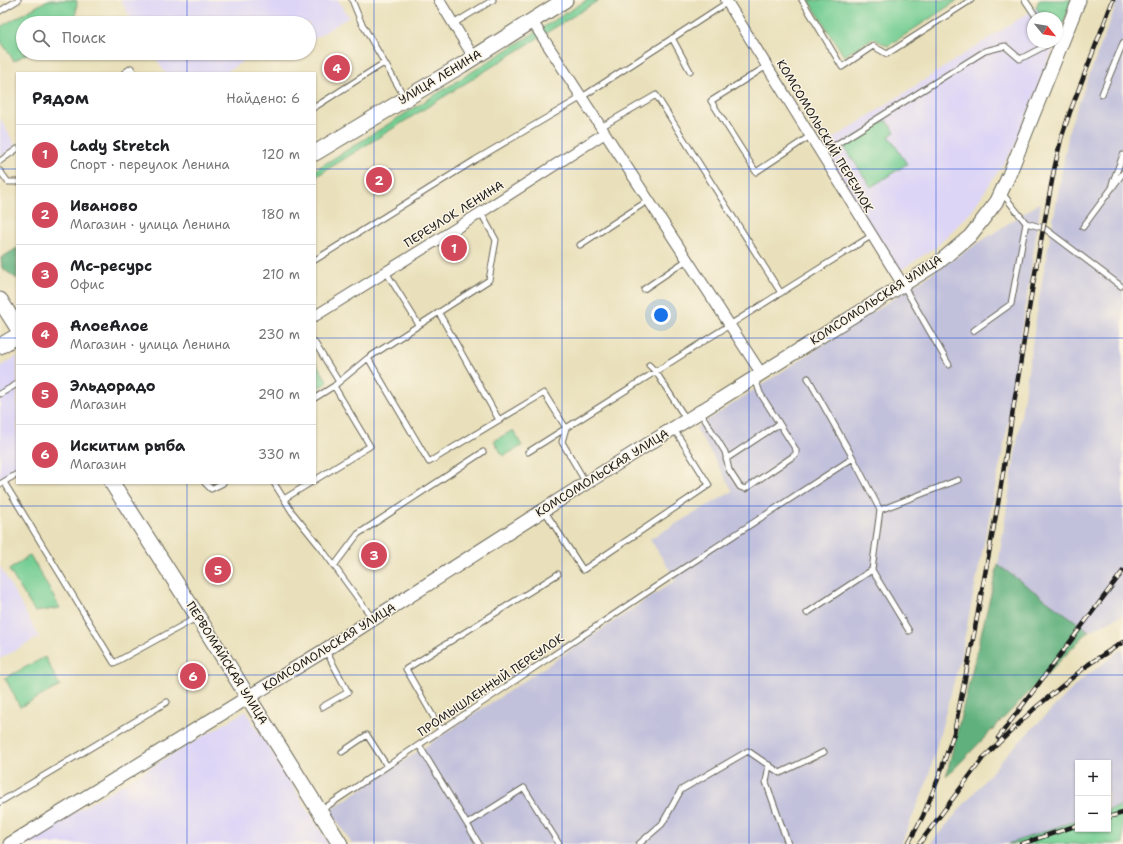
<!DOCTYPE html>
<html lang="ru">
<head>
<meta charset="utf-8">
<style>
  :root { --surface:#fff; --page:#f6f6f6; --text:#202124; --muted:#757577; --line:#e0e0e0; --accent:#d1495b }
  body { margin:0; font-family:"Shantell Sans",sans-serif; background:var(--page); color:var(--text) }
  .controls { position:absolute; right:12px; bottom:12px; display:grid; overflow:hidden; border-radius:0px; box-shadow:0 1px 3px #0004 }
  .controls button { width:36px; height:36px; display:grid; place-items:center; padding:0; border:0; border-bottom:1px solid var(--line); background:var(--surface); color:var(--text); font:20px sans-serif }
  .compass { position:absolute; left:1027px; top:12px; width:36px; height:36px; border-radius:50%; background:var(--surface); box-shadow:0 1px 3px #0004; rotate:120deg }
  .you { position:absolute; left:661px; top:315px; width:14px; height:14px; margin:-10px; border:3px solid #fff; border-radius:50%; background:#1a73e8; box-shadow:0 0 0 6px #1a73e833 }
  .badge { display:grid; place-items:center; width:26px; height:26px; border-radius:50%; background:var(--accent); color:#fff; font-size:13px; font-weight:700 }
  .pin { position:absolute; translate:-50% -50%; border:2px solid #fff; box-shadow:0 1px 4px #0006 }
  .list { margin:0; padding:0; list-style:none }
  h2 { display:flex; justify-content:space-between; align-items:center; height:52px; margin:0; padding:0 16px; font-size:17px }
  h2 small { font-size:13px; font-weight:400; color:var(--muted) }
  .list li { display:grid; grid-template-columns:26px 1fr auto; gap:12px; align-items:center; box-sizing:border-box; height:60px; padding:0 16px; border-top:1px solid var(--line) }
  .list b { display:block; font-size:15px; white-space:nowrap }
  .list p { margin:0; font-size:13px; white-space:nowrap; color:var(--muted) }
  .list em { font-size:13px; font-style:normal; color:var(--muted) }
  .icon { flex:none; width:22px; height:22px; fill:none; stroke:currentColor; stroke-width:2; stroke-linecap:round; stroke-linejoin:round }
  .map { position:relative; flex:none; width:1123px; height:844px; overflow:hidden }
  .search { position:absolute; background:var(--surface); box-shadow:0 1px 3px #0004; left:16px; top:16px; width:300px; height:44px; display:flex; align-items:center; gap:10px; box-sizing:border-box; padding:0 14px; border-radius:22px; color:var(--muted); font-size:15px }
  .panel { position:absolute; background:var(--surface); box-shadow:0 1px 3px #0004; left:16px; top:72px; width:300px; height:412px; border-radius:0px }
  .map>svg:first-child { display:block }
</style>
</head>
<body>
<div class="map">
<svg width="1123" height="844" viewBox="0 0 1123 844">
  <rect width="100%" height="100%" fill="#fcf5e5"/>
  <filter id="ink" filterUnits="userSpaceOnUse"><feTurbulence type="fractalNoise" baseFrequency=".025" numOctaves="2"/><feDisplacementMap in="SourceGraphic" scale="8" xChannelSelector="R" yChannelSelector="G"/><feConvolveMatrix kernelMatrix="1 2 1 2 8 2 1 2 1" color-interpolation-filters="sRGB"/></filter>
  <filter id="wash" filterUnits="userSpaceOnUse"><feTurbulence type="fractalNoise" baseFrequency=".012" numOctaves="4" result="noise"/><feDisplacementMap in="SourceGraphic" scale="16" xChannelSelector="R" yChannelSelector="G"/><feGaussianBlur stdDeviation="0.9" result="paint"/><feColorMatrix in="noise" values="0 0 0 0 0 0 0 0 0 0 0 0 0 0 0 0 0 1.4 0 .05"/><feComposite in="paint" operator="in"/></filter>
  <g filter="url(#wash)">
    <rect width="100%" height="100%" fill="#e9e0bb"/>
    <path fill="#ddd5f6" d="M120,0H338L349,17L309,42V23H134Z
      M1048,0H1073L1057,40V18H1033V42H1056L1014,148L970,213L936,247L896,273L819,148Z
      M153,53H256L224,73H165Z
      M0,118L16,147L0,157Z
      M17,356V469L0,480V367Z
      M0,566L39,637L0,659Z
      M246,711L329,844H21Z"/>
    <path fill="#c2c1dc" d="M1118,0H1123V615L1089,631L998,565L1040,293L1070,126Z
      M1041,202L1007,430L961,655L927,782L901,844H352L330,810L676,580L650,539L733,491L696,428Z
      M1123,648V805L1108,810V763H1078V820L1008,844H930L1008,753L1079,682Z"/>
    <path fill="#73cd93" stroke="#487458" d="M48,0H76L77,2L75,23H23V53H28L14,61L0,40V27Z
      M587,0H599L315,177V170Z
      M809,0H958L888,46L873,38L844,56Z
      M1039,0H1073L1057,38V18H1044L1036,8Z
      M886,120L895,132L889,136L907,164L871,187L843,145Z
      M315,361L328,382L315,390Z
      M513,430L522,446L503,456L494,441Z
      M30,555L60,608L35,612L9,570Z
      M45,657L60,686L20,707L5,678Z
      M1123,805V844H1008L1078,820V829H1108V810Z"/>
    <path fill="#5eb07d" stroke="#3d664c" d="M17,248V279L2,268L1,258Z
      M998,565L1089,631L946,777Z"/>
  </g>
  <g filter="url(#ink)">
    <g fill="none" stroke-linecap="round" stroke-linejoin="round">
      <g stroke="#646154" stroke-width="7">
        <path id="service" d="M352,0L361,22L405,98
          M802,0L842,67L873,46L887,54L971,0
          M1025,0L1037,18
          M0,11L18,0
          M453,24L493,0
          M672,38L690,71
          M767,66L711,101L756,172L810,136
          M124,73L131,68L134,73
          M1102,94L1123,43
          M315,107L384,63
          M601,127L656,95L781,293
          M821,154L985,51L1005,46L1020,59L1051,43
          M0,161L17,149
          M0,171L8,182H17
          M1112,184L1123,155
          M1002,193L1026,223L1044,228L1121,286
          M1083,227L1123,173
          M580,245L649,200
          M315,260L475,160L582,97L728,2
          M386,272L419,325
          M903,285L949,365
          M644,289L687,260
          M439,313L499,420
          M973,331L1011,304L1026,223
          M315,343L339,382
          M368,358L429,462L544,393L566,428L562,442L586,483
          M649,365L656,372L686,419
          M808,378L853,458
          M0,394L17,384
          M315,398L334,386L368,358L489,280L496,240L481,213
          M700,412L725,452L729,470L740,487L745,489L792,457L796,454V450L760,393L755,378
          M528,452L871,236
          M726,459L779,424
          M315,480L370,446L334,386
          M4,482L114,663L196,618
          M205,483L211,489L223,483
          M274,483L292,512L321,548L373,619
          M0,484L17,474
          M284,499L310,483
          M544,510L583,570L709,485L674,429
          M880,510L958,480
          M334,566L358,534L483,452
          M807,613L872,570
          M322,707L348,692L326,651
          M441,730L406,669L558,574
          M419,745L479,844
          M342,752L367,735L387,766
          M769,765L766,782L788,844
          M0,802L167,702
          M320,811L673,575L853,458L880,510L872,570L909,631
          M467,824L524,788L559,844
          M639,844L662,824L681,790L748,751L780,773L824,752"/>
      </g>
      <g stroke="#646154" stroke-width="12">
        <path id="minor" d="M439,0L474,58
          M726,0L903,285
          M532,21L761,373
          M315,316L463,224L605,133"/>
      </g>
      <g stroke="#646154" stroke-width="15">
        <path id="tertiary" d="M10,844L325,650L586,483L938,263L970,236L981,222L997,201L1009,175L1079,0"/>
      </g>
      <g stroke="#646154" stroke-width="17">
        <path id="secondary" d="M315,153L462,65L565,0
          M0,300L17,327
          M0,346L17,336
          M112,483L198,617L340,844"/>
      </g>
      <use href="#service" stroke="#fff" stroke-width="5"/>
      <use href="#minor" stroke="#fff" stroke-width="10"/>
      <use href="#tertiary" stroke="#fff" stroke-width="13"/>
      <use href="#secondary" stroke="#fff" stroke-width="15"/>
      <g stroke="#1c1c1c" stroke-width="4.5">
        <path id="rail" d="M998,738L1123,571
          M1108,817L1123,813
          M908,844L923,816L938,779L954,733L973,639L998,504L1033,284L1054,170L1061,139L1070,112L1113,0
          M919,844L983,758L1034,709L1089,664L1123,642
          M1021,844L1078,825"/>
      </g>
      <use href="#rail" stroke="#fcf5e5" stroke-width="3" stroke-dasharray="9" stroke-linecap="butt"/>
    </g>
  </g>
  <path fill="none" stroke="#1d4ed8" stroke-width="1" stroke-opacity="0.55" d="M187,0V23M374,0V844M562,0V844M749,0V844M936,0V844M187,53V73M0,169H17M315,169H1123M0,338H17M315,338H1123M187,483V844M0,506H1123M0,675H1123"/>
  <g text-anchor="middle" stroke-width="3" stroke-linejoin="round" paint-order="stroke">
    <g font-size="12" fill="#1c1c1c" stroke="#fcf5e5">
      <text transform="translate(440 77) rotate(-31)" y="4">УЛИЦА ЛЕНИНА</text>
      <text transform="translate(825 136) rotate(59)" y="4">КОМСОМОЛЬСКИЙ ПЕРЕУЛОК</text>
      <text transform="translate(454 214) rotate(-32)" y="4">ПЕРЕУЛОК ЛЕНИНА</text>
      <text transform="translate(876 300) rotate(-33)" y="4">КОМСОМОЛЬСКАЯ УЛИЦА</text>
      <text transform="translate(602 473) rotate(-32)" y="4">КОМСОМОЛЬСКАЯ УЛИЦА</text>
      <text transform="translate(329 647) rotate(-32)" y="4">КОМСОМОЛЬСКАЯ УЛИЦА</text>
      <text transform="translate(227 663) rotate(58)" y="4">ПЕРВОМАЙСКАЯ УЛИЦА</text>
      <text transform="translate(491 685) rotate(-34)" y="4">ПРОМЫШЛЕННЫЙ ПЕРЕУЛОК</text>
    </g>
  </g>
</svg>
<div class="controls">
<button>+</button>
<button>−</button>
</div>
<svg class="compass" viewBox="-18 -18 36 36"><path d="M0-13l5 13h-10z" fill="#e53935"/><path d="M0 13l5-13h-10z" fill="#757577"/></svg>
<div class="you"></div>
<div class="pin badge" style="left:454px;top:248px">1</div>
<div class="pin badge" style="left:379px;top:180px">2</div>
<div class="pin badge" style="left:374px;top:555px">3</div>
<div class="pin badge" style="left:337px;top:68px">4</div>
<div class="pin badge" style="left:218px;top:570px">5</div>
<div class="pin badge" style="left:193px;top:676px">6</div>
<div class="search"><svg class="icon" aria-label="search" viewBox="0 0 24 24"><circle cx="10" cy="10" r="6"/><path d="M15 15l6 6"/></svg>Поиск</div>
<section class="panel">
<h2>Рядом<small>Найдено: 6</small></h2>
<ul class="list">
<li><span class="badge">1</span><div><b>Lady Stretch</b><p>Спорт · переулок Ленина</p></div><em>120 m</em></li>
<li><span class="badge">2</span><div><b>Иваново</b><p>Магазин · улица Ленина</p></div><em>180 m</em></li>
<li><span class="badge">3</span><div><b>Мс-ресурс</b><p>Офис</p></div><em>210 m</em></li>
<li><span class="badge">4</span><div><b>АлоеАлое</b><p>Магазин · улица Ленина</p></div><em>230 m</em></li>
<li><span class="badge">5</span><div><b>Эльдорадо</b><p>Магазин</p></div><em>290 m</em></li>
<li><span class="badge">6</span><div><b>Искитим рыба</b><p>Магазин</p></div><em>330 m</em></li>
</ul>
</section>
</div>
</body>
</html>
